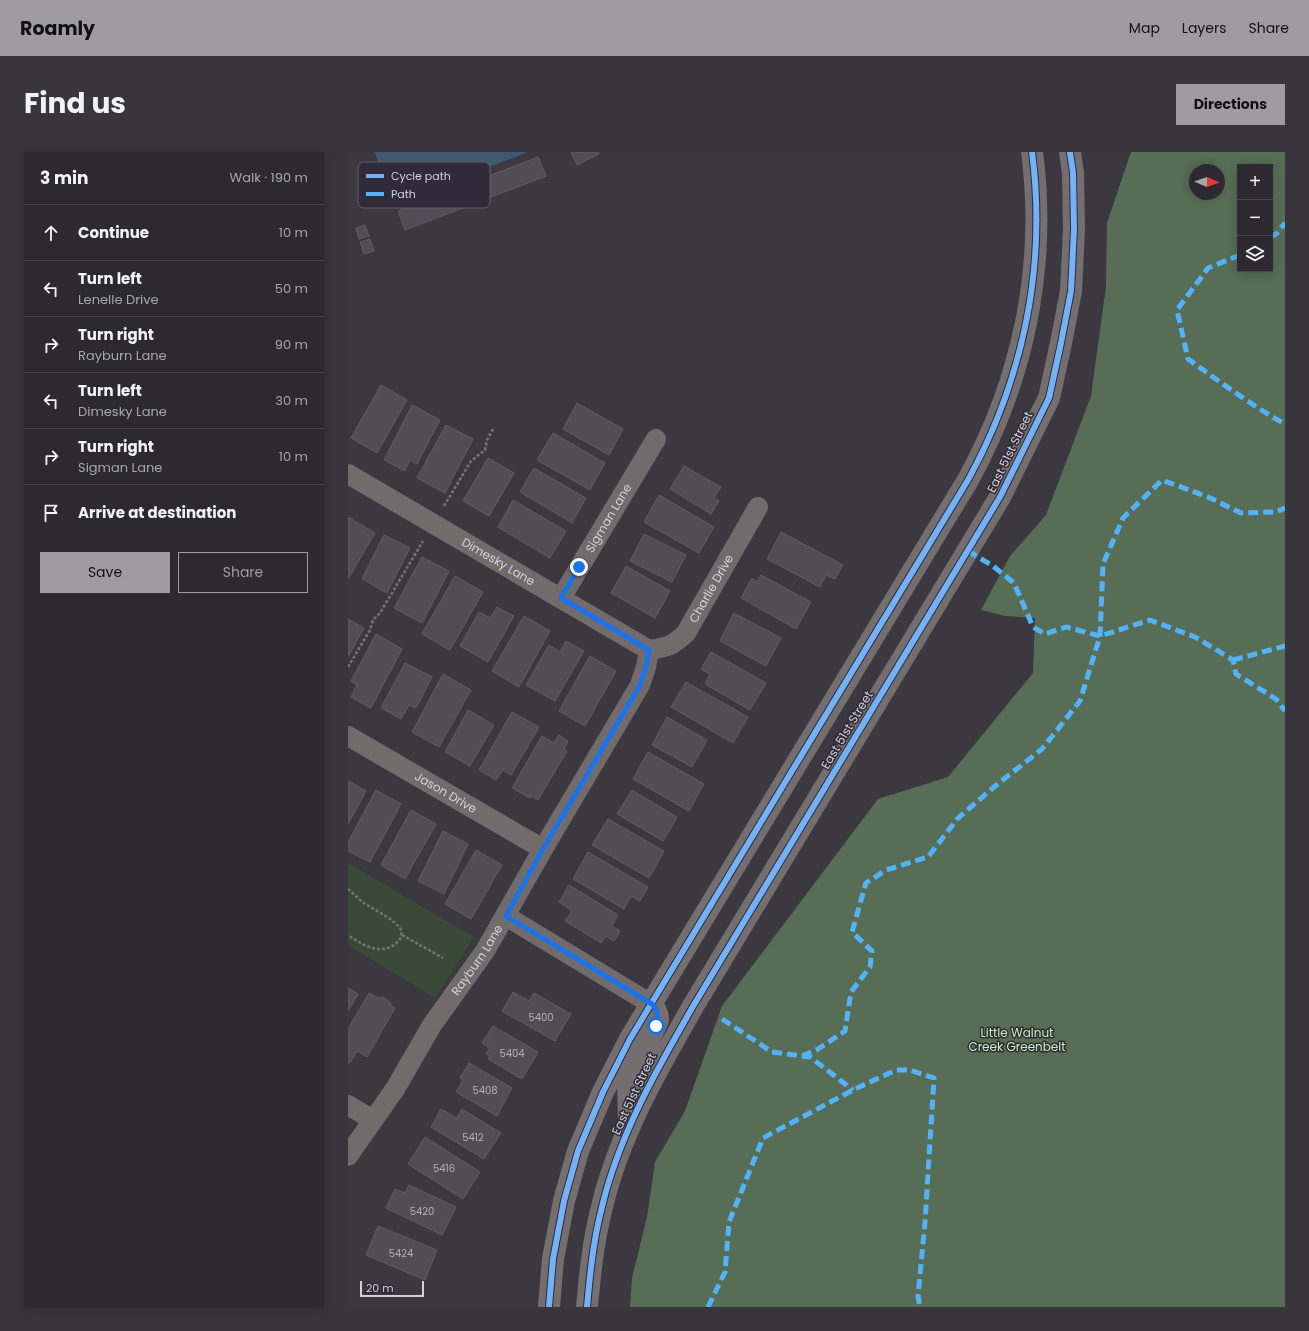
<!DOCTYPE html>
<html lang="en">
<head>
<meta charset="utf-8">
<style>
  :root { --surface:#2c2a30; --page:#38363c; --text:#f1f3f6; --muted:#a6a7ab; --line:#48464c; --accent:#9e9ba5 }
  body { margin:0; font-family:Poppins,sans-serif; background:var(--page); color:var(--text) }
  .controls { position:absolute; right:12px; top:12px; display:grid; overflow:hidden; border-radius:0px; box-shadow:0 2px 10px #0003 }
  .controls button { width:36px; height:36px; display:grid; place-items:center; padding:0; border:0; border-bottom:1px solid var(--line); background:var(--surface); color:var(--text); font:20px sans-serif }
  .compass { position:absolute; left:841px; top:12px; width:36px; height:36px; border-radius:50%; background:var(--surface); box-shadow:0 2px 10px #0003; rotate:92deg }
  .scale { position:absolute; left:12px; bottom:10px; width:64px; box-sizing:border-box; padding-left:4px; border:2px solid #d4d1db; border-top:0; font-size:11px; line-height:14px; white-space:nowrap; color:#d4d1db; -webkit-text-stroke:3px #2f2b39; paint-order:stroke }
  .stop { position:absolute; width:12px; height:12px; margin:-9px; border:3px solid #1a73e8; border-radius:50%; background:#fff }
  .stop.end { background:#1a73e8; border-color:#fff; box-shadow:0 1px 4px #0008 }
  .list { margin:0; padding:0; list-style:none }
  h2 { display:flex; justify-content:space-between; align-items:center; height:52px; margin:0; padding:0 16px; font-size:17px }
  h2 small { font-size:13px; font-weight:400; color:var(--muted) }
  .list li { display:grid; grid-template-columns:26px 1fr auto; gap:12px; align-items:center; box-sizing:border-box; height:56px; padding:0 16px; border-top:1px solid var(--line) }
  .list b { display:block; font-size:15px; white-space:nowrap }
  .list p { margin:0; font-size:13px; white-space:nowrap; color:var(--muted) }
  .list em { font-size:13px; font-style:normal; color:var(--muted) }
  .actions { display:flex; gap:8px; padding:12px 16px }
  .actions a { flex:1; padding:9px 0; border:1px solid var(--accent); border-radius:0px; text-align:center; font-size:14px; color:var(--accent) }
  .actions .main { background:var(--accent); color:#111 }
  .icon { flex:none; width:22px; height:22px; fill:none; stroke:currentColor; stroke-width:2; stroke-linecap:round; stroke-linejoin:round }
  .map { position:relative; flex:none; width:937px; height:1155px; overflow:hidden; border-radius:0px }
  header { display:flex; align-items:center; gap:24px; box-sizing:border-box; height:56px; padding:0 20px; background:var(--accent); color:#111 }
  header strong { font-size:19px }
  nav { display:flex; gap:22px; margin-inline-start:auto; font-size:14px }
  .intro { display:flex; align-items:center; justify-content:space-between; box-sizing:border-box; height:96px; padding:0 24px }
  h1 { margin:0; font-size:28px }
  .button { padding:10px 18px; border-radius:0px; background:var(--accent); color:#111; font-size:14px; font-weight:700 }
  main { display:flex; gap:24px; padding:0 24px }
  aside { flex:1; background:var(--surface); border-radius:0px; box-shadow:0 2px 10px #0003 }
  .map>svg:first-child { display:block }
</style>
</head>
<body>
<header>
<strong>Roamly</strong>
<nav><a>Map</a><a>Layers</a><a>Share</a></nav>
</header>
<div class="intro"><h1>Find us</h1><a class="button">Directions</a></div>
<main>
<aside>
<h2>3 min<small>Walk · 190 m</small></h2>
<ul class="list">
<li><svg class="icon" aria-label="ahead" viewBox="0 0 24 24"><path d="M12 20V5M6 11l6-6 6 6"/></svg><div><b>Continue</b></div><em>10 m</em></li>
<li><svg class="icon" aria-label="left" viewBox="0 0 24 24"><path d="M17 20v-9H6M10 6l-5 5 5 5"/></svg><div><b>Turn left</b><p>Lenelle Drive</p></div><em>50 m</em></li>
<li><svg class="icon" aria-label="right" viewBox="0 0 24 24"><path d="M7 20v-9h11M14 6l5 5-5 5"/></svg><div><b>Turn right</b><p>Rayburn Lane</p></div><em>90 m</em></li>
<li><svg class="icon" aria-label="left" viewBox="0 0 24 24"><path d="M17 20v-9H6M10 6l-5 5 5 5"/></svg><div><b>Turn left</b><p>Dimesky Lane</p></div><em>30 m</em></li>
<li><svg class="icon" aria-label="right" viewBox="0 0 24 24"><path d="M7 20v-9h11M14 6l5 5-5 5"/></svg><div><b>Turn right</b><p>Sigman Lane</p></div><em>10 m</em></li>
<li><svg class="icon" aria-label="arrive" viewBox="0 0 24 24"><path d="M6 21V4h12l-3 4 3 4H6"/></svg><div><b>Arrive at destination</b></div></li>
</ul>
<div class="actions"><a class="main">Save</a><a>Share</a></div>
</aside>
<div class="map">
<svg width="937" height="1155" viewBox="0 0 937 1155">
  <rect width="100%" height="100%" fill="#3b3840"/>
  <path fill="#394a36" d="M0,711L126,785L87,846L0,793Z"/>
  <path fill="#586d55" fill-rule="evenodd" d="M783,0H937V1155H282L284,1126L299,1065L307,1010L337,959L374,854L530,647L600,625L685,521L687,466L657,464L633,458L662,404L698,363L743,244L758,134L759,71ZM892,15H922V117H892ZM847,18H871V42H847Z"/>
  <path fill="#425871" d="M27,0H180L44,52Z"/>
  <path fill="#504d57" stroke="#5f5d63" d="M223,0H250L251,2L229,13Z
    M190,5L198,24L57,78L50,59Z
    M17,73L21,84L11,87L8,76Z
    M22,87L26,99L16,102L12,90Z
    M33,233L59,248L29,301L3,286Z
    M229,251L275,277L261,303L215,277Z
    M64,253L92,268L69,312L62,308L57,319L36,308Z
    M98,273L125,287L97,341L69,326Z
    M205,281L257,311L242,338L189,308Z
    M140,306L166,321L141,364L115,349Z
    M336,314L373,335L366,346L371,349L363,362L322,337Z
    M186,316L238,346L224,371L172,340Z
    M311,343L366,375L351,401L296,370Z
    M165,348L218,379L202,406L150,375Z
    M0,365L27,381L0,427Z
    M433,380L495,413L487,427L478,423L472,435L419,407Z
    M296,382L338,403L324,430L282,409Z
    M36,383L62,396L39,441L14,427Z
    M74,405L101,419L74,471L46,456Z
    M278,414L322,439L307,466L263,441Z
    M413,423L463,450L448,477L393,446L404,426L409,430Z
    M107,424L135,440L102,498L74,482Z
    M149,455L166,464L140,510L112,494L131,460L142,466Z
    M386,461L433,486L418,514L372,489Z
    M176,464L202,479L171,535L144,519Z
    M0,467L16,476L0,505Z
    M28,482L54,497L23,556L3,545L9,533L3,529Z
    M218,489L236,499L207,549L178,533L201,493L212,500Z
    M363,500L418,531L402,558L357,532L362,522L353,517Z
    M242,504L268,519L237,574L211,559Z
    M57,511L84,525L68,556L61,553L53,567L33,556Z
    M95,522L123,538L91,595L64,580Z
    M338,530L400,565L385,591L323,555Z
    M120,558L146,573L122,614L97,600Z
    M164,560L191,575L163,623L155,618L148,628L131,618Z
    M319,565L359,588L344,615L304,593Z
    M211,583L220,589L216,597L219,599L190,648L183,644L182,646L164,636L194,584L206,591Z
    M300,600L356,632L341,659L285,627Z
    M0,629L18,639L0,672Z
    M28,638L53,652L22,710L0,699V690Z
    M284,638L329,665L315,689L269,662Z
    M63,658L88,672L57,727L33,713Z
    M260,667L316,699L301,726L244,693Z
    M95,679L120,692L96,742L70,729Z
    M128,698L154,713L123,767L97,752Z
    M240,700L300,735L292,749L283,744L276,757L225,727Z
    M221,733L270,763L264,774L272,779L266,789L258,784L253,791L217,769L224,759L211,750Z
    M0,836L10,842L0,859Z
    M165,840L181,849L186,841L223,862L207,889L154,859Z
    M21,841L28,845L32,846L35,845L43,851L42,853L47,856L19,905L9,899L2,911L0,910V877Z
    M145,874L190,900L174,927L140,907L142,904L138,902L142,896L134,891Z
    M121,911L164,936L149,964L108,940L115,928L112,926Z
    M93,957L109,966L114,957L153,981L136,1007L83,975Z
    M77,985L132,1020L115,1047L60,1012Z
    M61,1033L108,1055L94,1083L38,1056L47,1037L57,1041Z
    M30,1074L89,1098L77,1128L18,1103Z"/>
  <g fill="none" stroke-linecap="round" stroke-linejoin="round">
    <path stroke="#777375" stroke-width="2.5" stroke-dasharray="3 2" stroke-linecap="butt" d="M96,354L123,309L137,298L139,288L146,275
      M0,515L22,478L25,468L32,461L75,389
      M0,737C5,741 10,747 16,751C25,757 47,768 52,776C54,779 54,784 52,787C38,806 15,794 0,783
      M54,783L95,806"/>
    <g stroke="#716c6b" stroke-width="20">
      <path id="s1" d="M0,322L301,498"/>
      <path id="s2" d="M213,446L308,287"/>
      <path id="s3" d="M301,498C320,495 323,495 338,481L410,355"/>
      <path id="s4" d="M0,584L195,697"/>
      <path d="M158,764L303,852"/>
      <path d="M0,953L25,968"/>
      <path id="s5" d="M0,1004L47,937L84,873L137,799L195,697L292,533L298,515L301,498"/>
    </g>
    <path stroke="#746e6f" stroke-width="22" d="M281,969L280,934L310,868C310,861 308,857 303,852
      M201,1155L205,1107L216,1049L230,999L255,940L282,887L303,852L620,328C675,228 699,114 684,0
      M239,1155C242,1122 245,1091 253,1059C270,984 309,917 347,851L652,345L701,246L713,191L723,139L726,77L725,21L722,0"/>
    <path stroke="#52b3f8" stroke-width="5" stroke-dasharray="10 5" stroke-linecap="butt" d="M922,86L929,81L937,71
      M892,103L860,116L829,158L840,207C872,230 903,253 937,272
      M620,399L645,414L666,431L685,475L697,482L718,475L752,484L802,468L847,485L885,508L888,522L928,547L937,559
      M885,508L937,494
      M374,867L424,900L462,905L505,938
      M454,904L470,897L497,879L503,840L522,815L524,799L504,780L518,731L538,718L580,705L610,666L646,635L694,597L732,549L752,484L755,412L775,366L814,328L860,345L893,361L928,360L937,356
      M360,1155L377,1120L381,1070L415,986L505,938L548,918H562L586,926L577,1070L570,1144L572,1155"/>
    <g stroke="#2f2b39" stroke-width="8">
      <path id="cycleway" d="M201,1155L205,1107L216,1049L230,999L255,940L282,887L303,852L620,328C675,228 699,114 684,0
        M239,1155C242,1122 245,1091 253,1059C270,984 309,917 347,851L652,345L701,246L713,191L723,139L726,77L725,21L722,0"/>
    </g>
    <use href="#cycleway" stroke="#73b2f8" stroke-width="6"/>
  </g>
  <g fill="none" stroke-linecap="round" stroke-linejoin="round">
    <path stroke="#1a73e8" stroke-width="5" d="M231,415L213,446L301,498L298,515L292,533L195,697L158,764L304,852C310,858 311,865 308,874"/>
  </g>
  <g text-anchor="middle" stroke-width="3" stroke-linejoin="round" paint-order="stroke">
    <g font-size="10" fill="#b3b0ba">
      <text x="193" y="869">5400</text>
      <text x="164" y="905">5404</text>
      <text x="137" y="942">5408</text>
      <text x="125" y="989">5412</text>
      <text x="96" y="1020">5416</text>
      <text x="74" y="1063">5420</text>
      <text x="53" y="1105">5424</text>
    </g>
    <g font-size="12" fill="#d4d1db" stroke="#2f2b39">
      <text transform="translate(662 300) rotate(-64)" y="4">East 51st Street</text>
      <text dy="4" stroke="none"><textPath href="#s2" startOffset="93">Sigman Lane</textPath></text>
      <text dy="4" stroke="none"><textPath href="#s1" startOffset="174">Dimesky Lane</textPath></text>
      <text dy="4" stroke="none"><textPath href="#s3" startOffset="93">Charlie Drive</textPath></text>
      <text transform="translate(499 578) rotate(-59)" y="4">East 51st Street</text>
      <text dy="4" stroke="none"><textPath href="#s4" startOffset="113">Jason Drive</textPath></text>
      <text dy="4" stroke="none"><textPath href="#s5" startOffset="235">Rayburn Lane</textPath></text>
      <text transform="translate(286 942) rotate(-65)" y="4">East 51st Street</text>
    </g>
    <g font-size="12" fill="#c7f2be" stroke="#2f2b39">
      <text x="669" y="885">Little Walnut<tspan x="669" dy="14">Creek Greenbelt</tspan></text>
    </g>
  </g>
  <rect x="10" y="10" width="132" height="46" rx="6" fill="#2f2b39" stroke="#615d6a" stroke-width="1"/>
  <rect x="18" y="22" width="18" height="4" fill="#73b2f8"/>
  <rect x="18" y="40" width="18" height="4" fill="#52b3f8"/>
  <g font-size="11" fill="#d4d1db">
    <text x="43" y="28">Cycle path</text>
    <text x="43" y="46">Path</text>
  </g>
</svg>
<div class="controls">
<button>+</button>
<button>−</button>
<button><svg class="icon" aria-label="layers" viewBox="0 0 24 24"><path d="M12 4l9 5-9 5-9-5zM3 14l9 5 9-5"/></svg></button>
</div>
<svg class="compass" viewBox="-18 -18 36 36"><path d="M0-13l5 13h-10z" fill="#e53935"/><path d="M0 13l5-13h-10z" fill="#a6a7ab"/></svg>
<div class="scale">20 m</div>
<div class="stop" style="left:308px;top:874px"></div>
<div class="stop end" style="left:231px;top:415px"></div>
</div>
</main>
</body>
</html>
